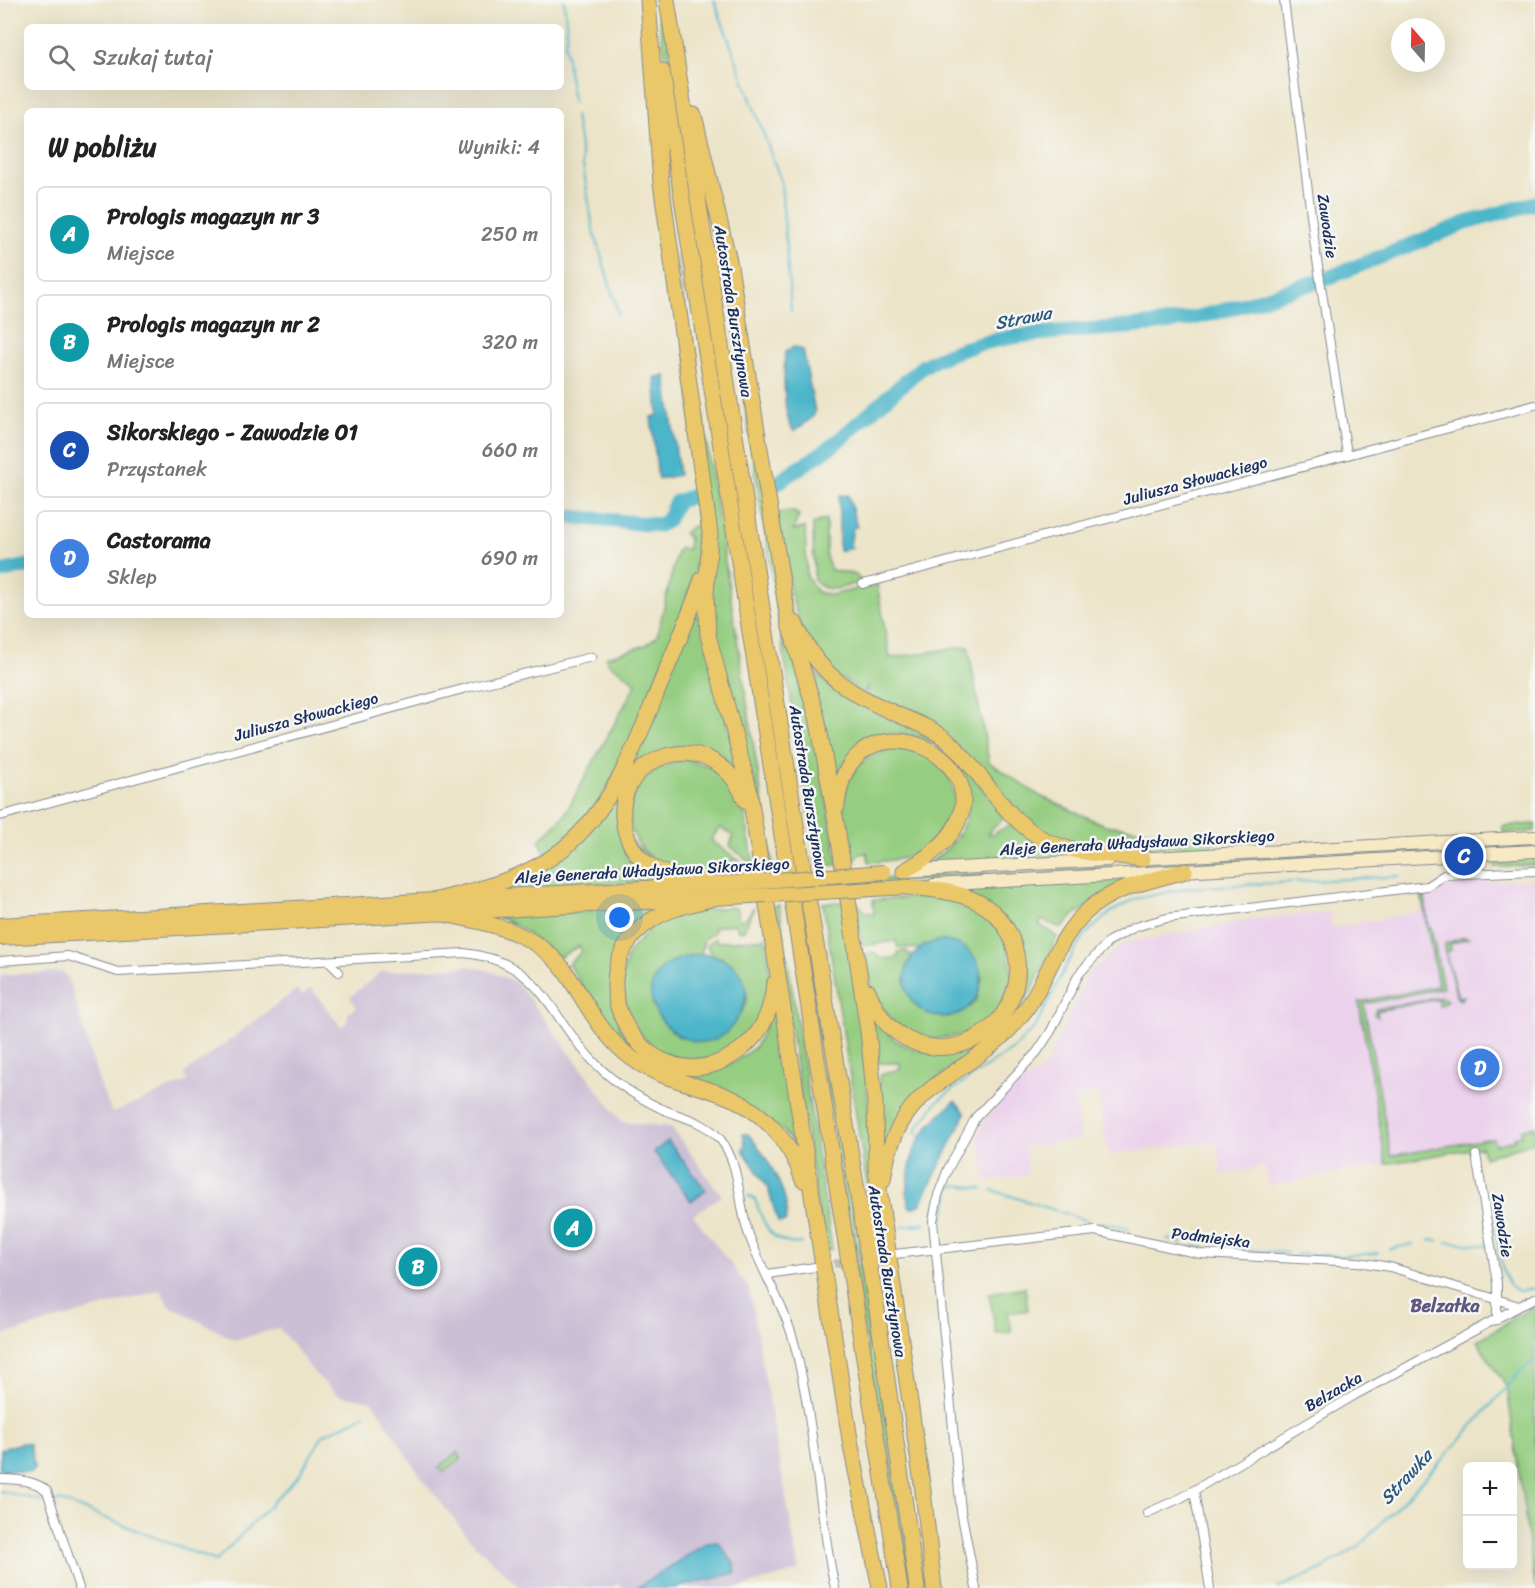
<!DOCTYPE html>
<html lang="pl">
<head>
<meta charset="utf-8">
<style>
  :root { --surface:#fff; --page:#f6f6f6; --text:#222; --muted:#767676; --line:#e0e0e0; --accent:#b5179e }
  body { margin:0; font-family:Sriracha,sans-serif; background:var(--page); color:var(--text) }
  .controls { position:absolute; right:18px; bottom:18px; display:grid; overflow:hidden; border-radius:9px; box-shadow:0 6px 24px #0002 }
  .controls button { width:54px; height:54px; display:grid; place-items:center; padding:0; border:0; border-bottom:2px solid var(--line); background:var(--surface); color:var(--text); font:30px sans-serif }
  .compass { position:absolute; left:1391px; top:18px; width:54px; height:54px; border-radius:50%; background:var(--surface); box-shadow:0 6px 24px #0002; rotate:340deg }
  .you { position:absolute; left:620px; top:918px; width:21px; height:21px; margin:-15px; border:4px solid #fff; border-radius:50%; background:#1a73e8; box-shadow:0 0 0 9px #1a73e833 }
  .badge { display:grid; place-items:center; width:39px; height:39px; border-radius:50%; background:var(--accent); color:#fff; font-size:20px; font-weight:700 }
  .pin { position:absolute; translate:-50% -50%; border:3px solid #fff; box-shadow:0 2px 6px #0006 }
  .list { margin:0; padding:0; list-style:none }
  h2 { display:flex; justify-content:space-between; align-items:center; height:78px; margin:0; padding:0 24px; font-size:26px }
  h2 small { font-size:20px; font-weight:400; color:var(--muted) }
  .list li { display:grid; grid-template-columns:39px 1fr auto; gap:18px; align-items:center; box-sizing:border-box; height:96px; margin:0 12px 12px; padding:0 12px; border:2px solid var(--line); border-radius:9px }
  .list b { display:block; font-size:22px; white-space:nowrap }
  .list p { margin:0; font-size:20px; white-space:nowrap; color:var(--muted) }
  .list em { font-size:20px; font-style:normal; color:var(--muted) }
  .icon { flex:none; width:33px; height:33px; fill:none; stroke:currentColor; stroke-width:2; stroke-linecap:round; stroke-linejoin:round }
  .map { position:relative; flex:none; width:1535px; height:1588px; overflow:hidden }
  .search { position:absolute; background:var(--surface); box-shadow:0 6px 24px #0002; left:24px; top:24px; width:540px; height:66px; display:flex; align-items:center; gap:15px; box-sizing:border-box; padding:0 21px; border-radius:9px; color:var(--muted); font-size:22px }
  .panel { position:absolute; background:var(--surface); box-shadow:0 6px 24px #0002; left:24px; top:108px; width:540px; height:510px; border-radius:9px }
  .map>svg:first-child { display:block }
</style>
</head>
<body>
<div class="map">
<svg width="1535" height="1588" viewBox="0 0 1535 1588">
  <rect width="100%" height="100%" fill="#f6f6f2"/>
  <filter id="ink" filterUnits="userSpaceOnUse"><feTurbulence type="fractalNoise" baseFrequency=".0167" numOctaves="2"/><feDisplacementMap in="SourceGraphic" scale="12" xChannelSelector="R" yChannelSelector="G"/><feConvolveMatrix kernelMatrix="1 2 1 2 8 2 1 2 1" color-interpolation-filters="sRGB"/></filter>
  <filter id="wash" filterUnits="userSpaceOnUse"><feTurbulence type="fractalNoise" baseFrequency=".008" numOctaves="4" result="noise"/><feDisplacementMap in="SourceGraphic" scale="24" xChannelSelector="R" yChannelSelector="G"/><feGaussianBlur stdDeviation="1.35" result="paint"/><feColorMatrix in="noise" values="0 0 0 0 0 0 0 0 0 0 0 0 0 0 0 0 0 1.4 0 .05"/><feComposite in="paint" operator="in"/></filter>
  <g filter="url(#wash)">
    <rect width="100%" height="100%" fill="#ece4c8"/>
    <path fill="#ebd1eb" d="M1535,879V1142L1484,1157L1481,1147L1268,1186L1265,1167L1222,1175L1216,1141L1108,1155L1098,1094L1075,1097L1081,1140L1025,1147L1028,1175L986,1181L978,1132L988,1115L1017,1087L1046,1066L1089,971L1125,943L1246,920L1329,912L1333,928L1423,911L1421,894L1437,891L1448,884Z"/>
    <path fill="#cbbfd5" d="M469,966L490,971L517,983L622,1122L671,1127L722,1196L693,1215L749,1288L799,1571L738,1588H621L619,1583L611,1588H521L471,1541L423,1480L372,1401L338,1395L315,1374L279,1328L235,1340L168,1305L161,1290L0,1336V975L62,972L68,978L100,1085L112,1113L188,1081L184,1074L297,989L302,995L311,988L341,1027L347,1022L348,1013L357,1007L350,997L381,972Z"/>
    <path fill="#96ce81" stroke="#587e70" stroke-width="1.5" d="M656,0H662L798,867H792Z
      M677,254L773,869H766L722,676L710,611Z
      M735,341L814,725L838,865L817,866Z
      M792,511L799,515L793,530L805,528L807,577L817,592L832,595L877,584L890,658L968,646L989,762L1040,796L1104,825L1213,838V846L1103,849L1064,842L1022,819L977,766L865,696L869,684L863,693L832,673L800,626L790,590L777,513Z
      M826,519V557L831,570L857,575L860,582C844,587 825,596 814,579L813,524Z
      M700,525C699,590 668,649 644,707C630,740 617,777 595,806C582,824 564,840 546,854L539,841L564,816L636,684L629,677L608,663L606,657L646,645L657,636L677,552L680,548L688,549L689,538L684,533L691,527Z
      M703,615L739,771L716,755L648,759L620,831L673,880L489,891L589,829L692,617Z
      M800,648C807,658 813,669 821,678C852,709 897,718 934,740C962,756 982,789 1002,814V820L988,833L991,835L1012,824L1080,857L924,865C947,853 963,836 968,809C960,793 952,764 941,750C937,744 928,741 922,739C885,722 852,748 834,778Z
      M894,747L929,754L950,778L956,805L947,832L914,857L869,863L867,852L858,855L853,864H848C842,812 831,764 894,747Z
      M687,760L719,769L743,804L755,870H752L746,859L730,846L733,836L720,827L711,840L746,866L748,870L735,860H731L732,870C631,899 583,777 687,760Z
      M1535,824V831L1503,833V826Z
      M1535,842V846L864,884L863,880Z
      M1535,856V865L1495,867V860Z
      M1143,878L1075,914L1062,928L1041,920L1039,924L1057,937L1031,992L1009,1024L935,1080L881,1161L879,1079L880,1075L900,1069V1063H878L869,1012L896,1041L914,1049L939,1053L1012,1011L1024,984L1023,954L1019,940L960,889Z
      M1421,894L1425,896L1428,928H1431L1443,988L1364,1004L1391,1156L1493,1138L1495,1145L1514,1140V1137L1522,1135L1521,1130L1535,1126V1142L1484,1157L1482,1147L1386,1164L1359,1002L1438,986Z
      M932,896L963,900L991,916L1006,939L1013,978L994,1019L970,1034L927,1040L895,1024L875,997L863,955L873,952L883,959L898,957V952L906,951L912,957L905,981L912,1001L970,1007L977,999L982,977L947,941H936L920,949L897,947L896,941L864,946L861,943L855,901L865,912L874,914L873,900Z
      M844,902L862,1029L880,1242L876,1243L823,903Z
      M798,904H804L913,1588H905Z
      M779,905L832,1249L824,1250L772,906Z
      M665,907L635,925L617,952L620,1028L638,1050L717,1069L734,1062L755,1047L777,1002L801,1159L783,1130L660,1071L620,1043L568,964L582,951L579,946L560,957L515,925L495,916Z
      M731,907L737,909L739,921L747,917L754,907L744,930L739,931L734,924L714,927V932L704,940L701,954C676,957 658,964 651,990L677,1036L698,1041C715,1031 756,1014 745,988C740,977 728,966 721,957L711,955L707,945L715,938L718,942L766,938L771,985L766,1009L744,1041L711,1059H680L656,1050L629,1023L620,987L628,953L655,923L690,911Z
      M1464,937L1468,938L1450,944L1451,950L1445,952L1458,997L1464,996L1460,1000L1457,998L1444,948L1446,943Z
      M1442,997L1447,1001L1439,1006L1438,999L1377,1011L1378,1017L1374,1014L1376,1009Z
      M1025,1287L1028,1310L1008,1313L1012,1332L996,1334L989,1293Z
      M1535,1305V1588L1507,1388L1477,1341Z
      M458,1452L461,1458L444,1472L438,1468Z"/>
    <path fill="#4cb5ca" stroke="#347294" stroke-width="1.5" d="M794,347L803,350L815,412L812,418L794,431C782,420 784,369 785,352Z
      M666,376L679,475L658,479L651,417L658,415L655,377Z
      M848,495L857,527H853L850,546L852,548L839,551V496Z
      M905 979a38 38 0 1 1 76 0a38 38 0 1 1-76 0Z
      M701,954C737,957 758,982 738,1017C696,1094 588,969 701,954Z
      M955,1101L965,1112L964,1117L920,1205L911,1208C906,1201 907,1193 908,1185C910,1145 924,1127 955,1101Z
      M743,1134H748C764,1152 794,1198 785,1222H778L768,1188L743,1150L745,1144Z
      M668,1141L706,1190L691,1201L654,1152Z
      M21,1443L29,1444L35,1468L30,1472L0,1470V1449Z
      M718,1542L734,1563L736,1573L674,1588H636L707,1543Z"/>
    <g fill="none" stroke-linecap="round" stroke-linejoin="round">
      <path stroke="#4cb5ca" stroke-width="2" d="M564,0L567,34L565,45L573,103
        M714,0L781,181L791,311
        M575,115L593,229L619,315
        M922,1137L915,1131L937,1102L953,1089L1016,1047L1036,1026L1069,960L1085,935L1111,912L1135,899L1188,888L1401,876
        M992,1190L1088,1221
        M748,1196L755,1199C763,1223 771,1247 802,1243
        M1492,1220L1504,1274L1510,1285L1518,1291L1535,1288
        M940,1222L943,1220L951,1187L958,1185L983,1189
        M1101,1222L1129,1229
        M914,1226L925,1225
        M902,1227L924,1222
        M1167,1239L1182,1243
        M1430,1240L1439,1241
        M1447,1242L1488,1246
        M1192,1247L1204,1248
        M1215,1249L1242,1251
        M1389,1249L1413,1244
        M1251,1251L1287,1253
        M1296,1254L1345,1256L1378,1253
        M0,1491L47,1502
        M53,1502L61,1501L216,1561L300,1474L323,1435L365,1415
        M1278,1588L1324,1568L1360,1545L1444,1458L1520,1372L1535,1360"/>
      <path stroke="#4cb5ca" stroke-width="15" d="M1325,279L1466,223L1535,203
        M777,483L832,446L922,367C995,326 1077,334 1157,324C1211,318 1264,297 1316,282
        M561,516L659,525L667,521L676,502L693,496
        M0,572L27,566"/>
    </g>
  </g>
  <g filter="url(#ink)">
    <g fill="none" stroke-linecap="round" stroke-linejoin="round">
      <path stroke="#c2c0b3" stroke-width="8" stroke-dasharray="8 4" stroke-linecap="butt" d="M822,1266L892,1254"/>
      <g stroke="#848a93" stroke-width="10">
        <path id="minor" d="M1284,0L1315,247L1347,454
          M863,584L1535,405
          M0,816L470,687L592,657
          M0,961L68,956L118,972L464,953C545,962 547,1016 597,1065C615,1083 637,1097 660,1108C680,1117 705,1121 720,1139C740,1163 738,1200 747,1229C760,1270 785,1305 795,1346C815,1426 818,1508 835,1588
          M328,961L339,972
          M1476,1155L1497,1283V1320
          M895,1254L1095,1231L1201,1254L1358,1262L1390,1267L1519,1306
          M767,1274L815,1267
          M0,1479C15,1479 36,1480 47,1491L79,1588
          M1194,1490L1210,1588
          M1147,1513L1181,1498L1355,1395L1535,1298
          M976,1588L961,1511L933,1221L938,1195L948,1169L976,1117L1037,1052L1051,1031L1079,974L1109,941L1135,927L1167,918L1427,886L1444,875L1535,871"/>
      </g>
      <g stroke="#848a93" stroke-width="14">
        <path id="secondary" d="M1135,859L1535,837
          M904,871L1108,860
          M934,885L1535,851"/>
      </g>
      <g stroke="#848a93" stroke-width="16">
        <path id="primary" d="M857,890L906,887
          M0,925L747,882
          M0,938L750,896"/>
      </g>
      <g stroke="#848a93" stroke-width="17">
        <path id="motorway" d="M648,0L661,183L710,533L706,596L708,635L749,789L851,1446L880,1588
          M667,0L796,825L877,1310L917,1588
          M662,71L900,1588
          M694,115L729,261L789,624L817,717L837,827L868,1031L875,1103L876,1169L923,1491L934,1588
          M795,623C819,677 849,693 901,716C917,723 936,730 949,742C983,772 1003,819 1045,840C1074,855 1110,854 1143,859
          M837,806C849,665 1064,785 904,871
          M711,884C689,879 666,877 646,863C636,856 630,845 626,833C603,757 712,716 745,800
          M714,898C692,904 669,908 650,921C564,981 653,1111 736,1053C761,1036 771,1014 774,984
          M437,900C481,889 527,878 563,849C614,807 636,744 660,685C675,650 690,615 702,579
          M439,913C489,923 539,931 569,977C588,1006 604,1039 633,1059C660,1079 691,1083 721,1094C761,1108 790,1140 803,1180
          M868,991C875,1007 882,1022 896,1032C956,1077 1035,1016 1014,946C999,896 951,890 906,887
          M883,1180C897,1074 971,1083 1024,1012C1049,978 1057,934 1093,906C1119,886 1153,880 1185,871"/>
      </g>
      <use href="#minor" stroke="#fff" stroke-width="8"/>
      <use href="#secondary" stroke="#f7e9c3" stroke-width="12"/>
      <use href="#primary" stroke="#eac769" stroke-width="14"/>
      <use href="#motorway" stroke="#eac769" stroke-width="15"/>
      <g stroke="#848a93" stroke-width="16" stroke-linecap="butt">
        <path id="primary-bridge" d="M747,882L884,872
          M750,896L857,890"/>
      </g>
      <use href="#primary-bridge" stroke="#eac769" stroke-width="14"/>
    </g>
  </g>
  <g text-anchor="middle" stroke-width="5" stroke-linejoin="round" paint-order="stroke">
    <g font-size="16" fill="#1b2f5e" stroke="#f6f6f2">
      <text transform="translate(1328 226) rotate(82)" y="6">Zawodzie</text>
      <text transform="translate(734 311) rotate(81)" y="6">Autostrada Bursztynowa</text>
      <text transform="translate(1195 480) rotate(-15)" y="6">Juliusza Słowackiego</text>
      <text transform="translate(306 716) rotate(-15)" y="6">Juliusza Słowackiego</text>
      <text transform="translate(809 791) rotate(81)" y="6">Autostrada Bursztynowa</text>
      <text transform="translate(1137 842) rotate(-3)" y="6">Aleje Generała Władysława Sikorskiego</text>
      <text transform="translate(652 870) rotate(-3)" y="6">Aleje Generała Władysława Sikorskiego</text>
      <text transform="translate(1503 1225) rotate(81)" y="6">Zawodzie</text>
      <text transform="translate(1211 1237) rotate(7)" y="6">Podmiejska</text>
      <text transform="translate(888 1271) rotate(81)" y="6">Autostrada Bursztynowa</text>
      <text transform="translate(1333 1391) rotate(-30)" y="6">Belzacka</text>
    </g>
    <g font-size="18" font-style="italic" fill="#2a577e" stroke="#f6f6f2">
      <text transform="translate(1023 318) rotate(-11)" y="6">Strawa</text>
      <text transform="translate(1406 1477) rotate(-47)" y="6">Strawka</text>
    </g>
    <g font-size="18" font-weight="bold" fill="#5f5781" stroke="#f6f6f2">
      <text x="1445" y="1312">Belzatka</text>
    </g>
  </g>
</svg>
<div class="controls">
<button>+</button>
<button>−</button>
</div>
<svg class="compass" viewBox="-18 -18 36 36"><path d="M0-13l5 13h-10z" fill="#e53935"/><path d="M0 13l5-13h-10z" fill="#767676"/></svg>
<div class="you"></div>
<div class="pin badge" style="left:573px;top:1228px;background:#0f9aa8">A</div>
<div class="pin badge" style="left:418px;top:1267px;background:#0f9aa8">B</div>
<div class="pin badge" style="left:1464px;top:856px;background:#1a4fb4">C</div>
<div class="pin badge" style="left:1480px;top:1068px;background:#3f7fe0">D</div>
<div class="search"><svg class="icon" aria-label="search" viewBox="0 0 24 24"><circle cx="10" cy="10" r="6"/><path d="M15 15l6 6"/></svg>Szukaj tutaj</div>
<section class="panel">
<h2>W pobliżu<small>Wyniki: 4</small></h2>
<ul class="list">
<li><span class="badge" style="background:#0f9aa8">A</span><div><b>Prologis magazyn nr 3</b><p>Miejsce</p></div><em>250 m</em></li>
<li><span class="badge" style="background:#0f9aa8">B</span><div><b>Prologis magazyn nr 2</b><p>Miejsce</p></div><em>320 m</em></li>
<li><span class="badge" style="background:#1a4fb4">C</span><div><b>Sikorskiego - Zawodzie 01</b><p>Przystanek</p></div><em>660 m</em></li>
<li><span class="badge" style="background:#3f7fe0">D</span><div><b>Castorama</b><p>Sklep</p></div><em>690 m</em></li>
</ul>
</section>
</div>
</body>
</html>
